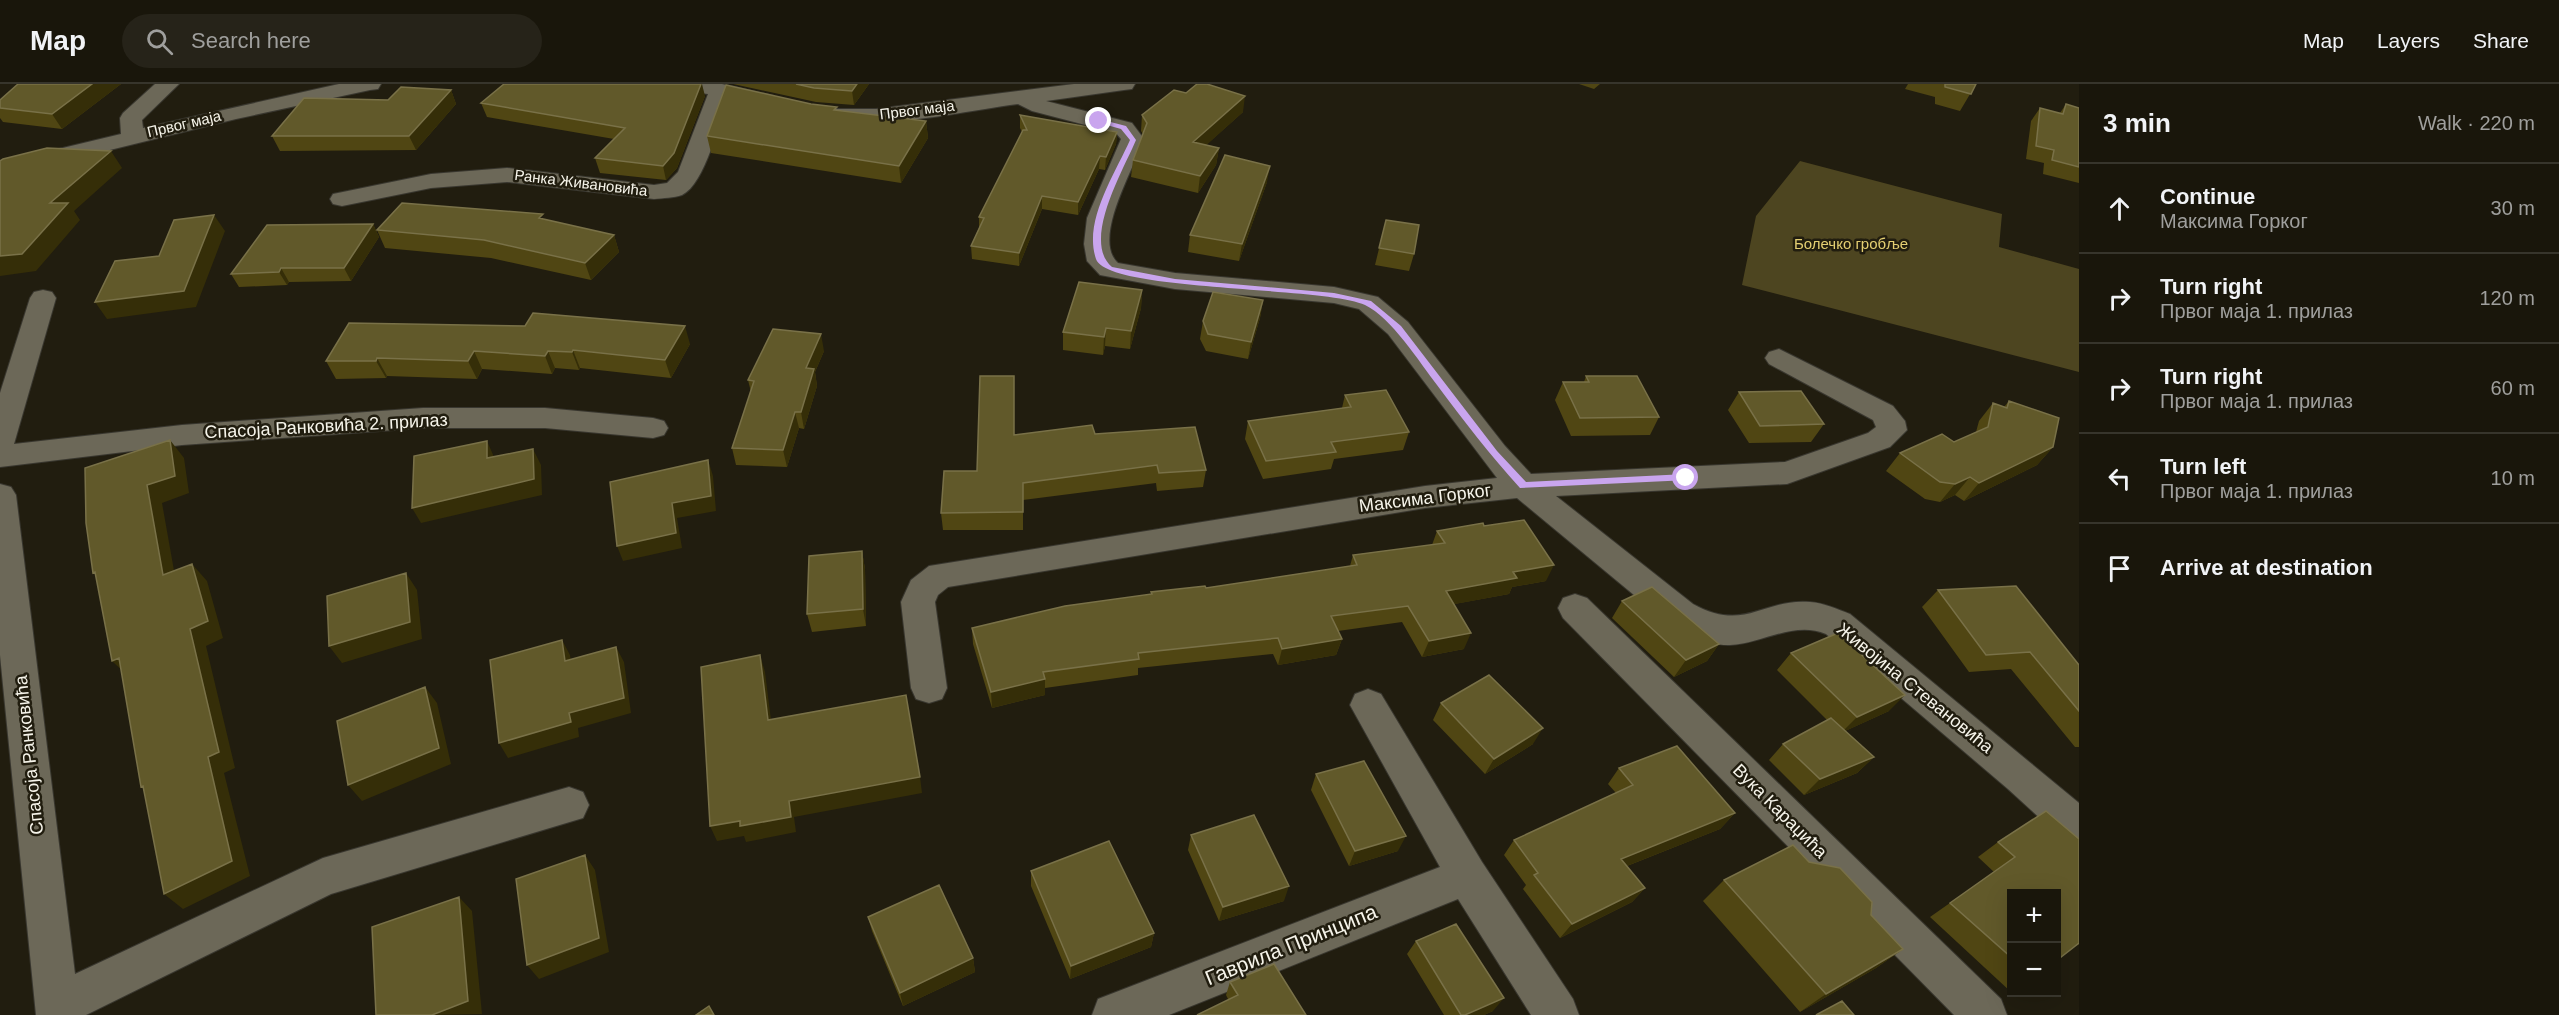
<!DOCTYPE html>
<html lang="en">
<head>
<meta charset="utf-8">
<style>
  :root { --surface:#19160b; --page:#262319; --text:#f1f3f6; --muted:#9f9f9d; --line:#37352c }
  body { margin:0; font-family:Helvetica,sans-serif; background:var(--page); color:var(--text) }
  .controls { position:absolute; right:18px; bottom:18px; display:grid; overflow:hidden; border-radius:0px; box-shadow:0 6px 24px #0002 }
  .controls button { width:54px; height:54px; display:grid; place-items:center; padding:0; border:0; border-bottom:2px solid var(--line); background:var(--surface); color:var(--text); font:30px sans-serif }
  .stop { position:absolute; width:18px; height:18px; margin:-14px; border:4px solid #c9a5ee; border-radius:50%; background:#fff }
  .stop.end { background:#c9a5ee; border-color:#fff; box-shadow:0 2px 6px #0008 }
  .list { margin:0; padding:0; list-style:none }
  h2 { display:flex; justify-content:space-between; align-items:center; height:78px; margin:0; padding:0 24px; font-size:26px }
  h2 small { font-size:20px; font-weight:400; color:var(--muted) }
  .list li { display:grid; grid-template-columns:39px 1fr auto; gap:18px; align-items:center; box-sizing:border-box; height:90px; padding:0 24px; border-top:2px solid var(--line) }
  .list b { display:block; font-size:22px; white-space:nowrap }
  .list p { margin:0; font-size:20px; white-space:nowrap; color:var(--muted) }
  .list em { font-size:20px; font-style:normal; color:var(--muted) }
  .icon { flex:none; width:33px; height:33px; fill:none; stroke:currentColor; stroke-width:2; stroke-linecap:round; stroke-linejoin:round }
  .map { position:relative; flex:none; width:2079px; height:931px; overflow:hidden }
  header { display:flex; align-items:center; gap:36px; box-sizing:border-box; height:84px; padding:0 30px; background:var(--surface); border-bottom:2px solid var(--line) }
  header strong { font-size:28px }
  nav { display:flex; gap:33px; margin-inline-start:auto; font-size:21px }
  .search { width:420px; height:54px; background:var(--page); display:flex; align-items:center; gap:15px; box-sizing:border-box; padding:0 21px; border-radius:33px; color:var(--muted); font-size:22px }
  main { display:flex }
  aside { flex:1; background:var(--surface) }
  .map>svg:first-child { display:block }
</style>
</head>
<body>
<header>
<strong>Map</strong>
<div class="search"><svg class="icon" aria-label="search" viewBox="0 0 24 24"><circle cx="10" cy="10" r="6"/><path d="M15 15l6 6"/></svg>Search here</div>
<nav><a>Map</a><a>Layers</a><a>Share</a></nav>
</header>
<main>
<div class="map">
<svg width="2079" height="931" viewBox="0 0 2079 931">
  <rect width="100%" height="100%" fill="#211d0f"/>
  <path fill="#4d4520" d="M1800,77L2002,130L1999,163L2079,185V288L1742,201L1756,132Z"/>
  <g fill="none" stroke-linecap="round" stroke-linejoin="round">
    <g stroke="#39372f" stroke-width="2">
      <path id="minor" d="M155,0H179L142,36L143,44L339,0H381L378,5L370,6L236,35L0,93V79L121,50L120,34L123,29Z
        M663,0H722L774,12L777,17L774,22L766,24L728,15C719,38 705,100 682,111C674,114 663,114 654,115L507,98L431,104L342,122L333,120L330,115L333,110L431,90L507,84L654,101L667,99L678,88L708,10L666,5Z
        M1074,0H1135L1132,5L1124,6L1046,17L1132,39L1144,55C1135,83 1091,155 1118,179L1175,189L1334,203L1378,213L1408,238L1505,362L1531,390L1785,378L1868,349L1876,343L1873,336L1769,280L1765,274L1769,268L1779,265L1893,322L1905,337L1907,346L1890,363L1787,400L1556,412L1693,520C1745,549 1763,514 1810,518C1824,519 1837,525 1850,530L2079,719V762L2065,757L2008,705L1826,550C1794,536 1762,560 1730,561C1709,562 1686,550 1669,540L1517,414L1425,424L948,503L938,511L935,518L947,604L942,615L929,619L916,615L911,604L901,518L911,496L929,482L1425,402L1497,394L1388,250L1359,225L1334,219L1175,205L1100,191L1087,177L1084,160L1087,134L1121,55L1116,49L1032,27L1018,20C965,27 876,47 826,35L823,30L826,25H876Z
        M43,206L52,208L56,214L14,360L182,341L423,324H545L653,334L664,337L668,344L664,351L653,354L545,344H423L182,361L0,383V309L30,214L34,208Z
        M0,400L11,403L16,411L75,890L323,774L569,703L583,708L589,721L583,734L331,810L86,931H36L0,571Z
        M1575,510L1587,514L2001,915L2007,931H1954L1563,534L1558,524L1563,514Z
        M1368,605L1381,610L1482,778L1573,915L1579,931H1531L1458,815L1169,931H1092L1098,915L1440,783L1350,621L1355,610Z"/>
    </g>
    <use href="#minor" fill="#6c6858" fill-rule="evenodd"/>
  </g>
  <path fill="#504613" d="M18,0H121L62,45L3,38L0,34V16Z
    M733,0H869L854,21L816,18Z
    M1579,0H1600L1594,5Z
    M1908,0H1976L1960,27L1935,20V13L1905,5Z
    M451,6L456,20L416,66L280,67L272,52L388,16Z
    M705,12L677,84L666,96L600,89L595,74L614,55L487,33L481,19Z
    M2066,20L2079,24V99L2043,90L2044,79L2026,75L2031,37L2040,24L2060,29Z
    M838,27L926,37L928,54L901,99L711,69L707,52Z
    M1243,28L1206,61L1219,64L1216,81L1198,109L1131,93L1133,76L1143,50L1141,47L1142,31Z
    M1020,31L1117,48L1116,60L1105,86L1099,85L1078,131L1042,125L1019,182L972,175L971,162L979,144V133L1022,48L1020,44Z
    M1267,98L1239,177L1188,168L1190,151Z
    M545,136L614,151L619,168L591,196L491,174L385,164L377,146Z
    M1386,136L1414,170L1409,187L1375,181Z
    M373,140L379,153L351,197L289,198L287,201L239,203L231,190Z
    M1142,206L1141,224L1130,265L1105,262L1103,271L1063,266V248Z
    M1263,216L1260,234L1248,275L1206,267L1200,255L1203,237Z
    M349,239L690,260L671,294L580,284L579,286L555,284L552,290L482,285L477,295L387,292L386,294L336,295L326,277Z
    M824,267L815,288L817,302L804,345L799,344L787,383L736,381L732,364L751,308L748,296Z
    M1586,292L1659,333L1650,351L1571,352L1555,316L1563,298H1584Z
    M1739,308L1824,340L1811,358L1749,359L1728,326Z
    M1345,311L1409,348L1403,366L1334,375L1331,385L1263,395L1245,355L1248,337L1342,324Z
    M2009,317L2053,363L2037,381L1964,417L1955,411L1940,418L1925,415L1886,387L1900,369L1954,358L1976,348L1979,337L1993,319L2004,323Z
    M1095,350L1206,386L1203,403L1157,407L1156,399L1023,416V446H943L941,429L977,387Z
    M1484,442L1546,497L1512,503L1509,510L1454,520L1464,565L1422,573L1402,538L1338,547L1342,555L1336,571L1278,581L1273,570L1138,584V591L1045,604V611L992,624L973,560L972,544L1151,510V508L1206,504L1350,482L1353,471L1432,461L1437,447Z
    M862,467L865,485L866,542L812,548L807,530Z
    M1938,506L2079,581V663H2075L2011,585L1969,588L1922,523Z
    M1622,517L1719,560L1707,577L1674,593L1612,534Z
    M1791,569L1889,627L1845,647L1874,673L1857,689L1804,711L1769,676L1783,660L1827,636L1777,586Z
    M1441,619L1533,660L1485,690L1433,636Z
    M1619,684L1735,729L1720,745L1627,782L1645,804L1632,818L1560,854L1523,805L1526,801L1504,771L1514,756L1616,709L1608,700Z
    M1316,690L1398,767L1349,782L1311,706Z
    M1191,751L1284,817L1219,837L1188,766Z
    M2079,755V860L2076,862L2012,810L2011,908L1930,833L1994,788L1978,773L1998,758Z
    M1809,778L1871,831L1903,865L1876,884L1800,928L1703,817L1724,796Z
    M1031,787L1154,849L1151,863L1070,895L1031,802Z
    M868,833L973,874L975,888L903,922L872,847Z
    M1416,857L1493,927L1484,931H1444L1407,870Z
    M1230,898L1306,931L1228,915L1226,911Z"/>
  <path fill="#352e08" d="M92,0H121L62,45L52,30Z
    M701,0H702L705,12L677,84L666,96L663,82Z
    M857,0H869L854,21L852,7Z
    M451,6L456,20L416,66L409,52Z
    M1245,12L1243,28L1191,75L1193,58Z
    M926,37L928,54L901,99L899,82Z
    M1117,48L1116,60L1105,86L1106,73Z
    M1219,64L1216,81L1198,109L1200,92Z
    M111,67L122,84L74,127L80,136L36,187L0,192V172L50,119Z
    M1100,72L1099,85L1078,131V118Z
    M1270,82L1267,98L1239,177L1242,160Z
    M1042,112V125L1019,182V169Z
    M214,131L225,147L196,223L107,235L95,218L184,207Z
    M373,140L379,153L351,197L344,184Z
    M614,151L619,168L591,196L585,179Z
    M281,184L289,198L287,201L279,188Z
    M1142,206L1141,224L1130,265L1131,247Z
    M1263,216L1260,234L1248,275L1251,258Z
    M685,242L690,260L671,294L665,276Z
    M1106,244L1105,262L1103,271L1104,253Z
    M821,250L824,267L815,288L817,302L804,345L801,328L806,284Z
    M573,266L580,284L579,286L572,268Z
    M474,267L482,285L477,295L468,277Z
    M548,267L555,284L552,290L545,272Z
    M377,274L387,292L386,294L376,277Z
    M795,328L799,344L787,383L783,366Z
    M170,356L184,374L189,409L162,419L178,509L163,491L147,401Z
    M487,357L494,373L487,374Z
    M2053,363L2037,381L1964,417L1979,399Z
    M533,365L541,381L542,411L421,439L412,424Z
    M708,376L713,392L716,427L677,434L682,464L623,477L617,462L672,419Z
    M1970,393L1955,411L1940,418L1955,400Z
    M862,467L865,485L866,542L863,525Z
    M192,480L207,497L223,554L206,562L235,684L224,689L250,792L183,825L164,810L208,673L190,545Z
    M1554,481L1546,497L1512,503L1509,510L1439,523L1446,507L1513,488Z
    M406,489L417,506L422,555L342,579L329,562Z
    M1471,549L1464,565L1422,573L1429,557Z
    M1342,555L1336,571L1278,581L1282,565Z
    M562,556L570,571L573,592L565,577Z
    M1719,560L1707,577L1674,593L1686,576Z
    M616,563L624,578L631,629L578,644L579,653L508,674L499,659L569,629Z
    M760,571L765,588L773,652L768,636Z
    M119,574L130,594L112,577Z
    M1045,595V611L992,624L991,608Z
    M425,603L437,619L451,680L362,717L348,701Z
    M1905,611L1889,627L1841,649L1857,633Z
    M1543,644L1533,660L1485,690L1494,675Z
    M1874,673L1857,689L1804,711L1820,695Z
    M920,693L922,709L794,733L796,748L746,758L744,752L717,757L710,742L789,717Z
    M1735,729L1720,745L1609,789L1621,775Z
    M1406,752L1398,767L1349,782L1355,767Z
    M585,771L595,786L609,868L539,895L527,881Z
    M1289,802L1284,817L1219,837L1223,823Z
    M1645,804L1632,818L1560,854L1572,840Z
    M459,813L472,827L482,930L432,931Z
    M1154,849L1151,863L1070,895L1071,882Z
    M1903,865L1876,884L1800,928L1826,910Z
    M973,874L975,888L903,922L900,909Z
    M1504,914L1493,927L1484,931H1465Z"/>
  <path fill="#61592a" stroke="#797148" stroke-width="1.5" d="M18,0H92L52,30L0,24V16Z
    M504,0H701L674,69L663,82L595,74L625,44L481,19Z
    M796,0H857L852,7L814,4Z
    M1197,0H1207L1245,12L1193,58L1219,64L1200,92L1133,76L1147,39L1142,31L1174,6L1186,9Z
    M1945,0H1976L1971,10L1945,3Z
    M726,1L811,20L837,23L834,26L926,37L899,82L707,52Z
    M401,3L451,6L409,52H272L304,14L388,16Z
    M2066,20L2079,24V83L2052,76L2054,66L2036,62L2040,24L2063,30Z
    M1020,31L1117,48L1106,73L1100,72L1078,118L1042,112L1019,169L971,162L984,134L979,133L1023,46H1027Z
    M47,64L111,67L50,119H68L22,170L0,172V77L3,75Z
    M1225,71L1270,82L1242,160L1190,151Z
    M402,119L543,130L539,134L614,151L585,179L484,156L377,146Z
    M214,131L184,207L95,218L115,177L159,172L174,136Z
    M1386,136L1419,141L1414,170L1379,164Z
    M373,140L344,184H281L279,188L231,190L267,141Z
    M1079,198L1142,206L1131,247L1106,244L1104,253L1063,248Z
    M1213,208L1263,216L1251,258L1208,250L1203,237Z
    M533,229L685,242L665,276L573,266L572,268L548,267L545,272L474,267L468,277L377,274L376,277H326L349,239L525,242Z
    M773,245L821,250L806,284L814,285L801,328H795L783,366L732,364L754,297L748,296Z
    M980,292H1014V351L1092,341L1095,350L1195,343L1206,386L1159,389L1157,381L1023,399V428L941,429L944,387H977Z
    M1586,292H1637L1659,333L1580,334L1563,298H1589Z
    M1386,306L1409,348L1331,358L1336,368L1266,377L1248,337L1351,323L1345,311Z
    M1801,307L1824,340L1760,342L1739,308Z
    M2009,317L2059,334L2053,363L1979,399L1970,393L1955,400L1940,398L1900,369L1942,350L1954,358L1988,343L1993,319L2007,324Z
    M170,356L175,392L147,401L163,491L192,480L208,537L190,545L219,668L208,673L232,777L164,810L143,702L141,703L119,574L112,577L95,488L93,489L86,439L85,384Z
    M487,357V374L533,365L534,395L412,424L414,372Z
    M708,376L711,412L672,419L676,449L617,462L610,398Z
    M1524,436L1554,481L1513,488L1517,494L1446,507L1471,549L1429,557L1408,522L1331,532L1342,555L1282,565L1278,554L1138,569L1139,575L1043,588L1045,595L991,608L972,544L1065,522L1152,510L1151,508L1205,502L1206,504L1357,481L1353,471L1445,459L1437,447L1483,439L1484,442Z
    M862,467L863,525L807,530L809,472Z
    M406,489L410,538L329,562L327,512Z
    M2016,502L2079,581V627L2030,568L1986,571L1938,506Z
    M1652,503L1719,560L1686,576L1622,517Z
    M1838,549L1905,611L1857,633L1791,569Z
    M562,556L565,577L616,563L624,614L569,629L571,638L499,659L490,576Z
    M760,571L768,636L906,611L920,693L789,717L791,733L740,742V737L710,742L701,583Z
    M1489,591L1543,644L1494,675L1441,619Z
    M425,603L439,664L348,701L337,637Z
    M1831,634L1874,673L1820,695L1783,660Z
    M1677,662L1735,729L1621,775L1645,804L1572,840L1534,791L1538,789L1514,756L1633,701L1619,684Z
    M1364,677L1406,752L1355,767L1316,690Z
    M2046,727L2079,755V859L2056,877V810H2012V874L1950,819L2015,773L1998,758Z
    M1254,731L1289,802L1223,823L1191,751Z
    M1109,757L1154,849L1071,882L1031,787Z
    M1793,761L1809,778L1840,784L1872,818L1871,831L1903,865L1826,910L1724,796Z
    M585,771L599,854L527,881L516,795Z
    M939,801L973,874L900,909L868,833Z
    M459,813L468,917L432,931H376L372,843Z
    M1456,840L1504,914L1465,931H1461L1416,857Z
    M1274,880L1306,931H1197L1238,911L1230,898Z
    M1842,917L1854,931H1816Z
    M709,922L714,931H696Z"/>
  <path fill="#c9a5ee" d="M1099,35L1126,42L1136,56C1124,85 1081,157 1112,183L1175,195L1334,209L1371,217L1401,242L1497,367L1526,398L1686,390L1690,394L1689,396L1520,404C1490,371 1464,337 1437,301C1420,279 1391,233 1365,221C1325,202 1107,208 1096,175C1083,137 1115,90 1130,56L1121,45L1096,38Z"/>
  <g text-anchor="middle" stroke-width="5" stroke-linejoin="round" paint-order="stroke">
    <g font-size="15" fill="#f6f4ea" stroke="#211d0f">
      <text transform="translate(917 26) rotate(-7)" y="5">Првог маја</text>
      <text transform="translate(184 40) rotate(-13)" y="5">Првог маја</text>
      <text transform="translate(581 99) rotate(7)" y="5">Ранка Живановића</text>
    </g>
    <g font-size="15" fill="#e4cf72" stroke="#211d0f">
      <text x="1851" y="165">Болечко гробље</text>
    </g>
    <g font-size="18" fill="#f6f4ea" stroke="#211d0f">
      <text transform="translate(326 342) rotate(-3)" y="6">Спасоја Ранковића 2. прилаз</text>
      <text transform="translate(1425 414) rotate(-7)" y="6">Максима Горког</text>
      <text transform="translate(1915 604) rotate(39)" y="6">Живојина Стевановића</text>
      <text transform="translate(29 671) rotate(-96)" y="6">Спасоја Ранковића</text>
      <text transform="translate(1780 727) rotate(45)" y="6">Вука Караџића</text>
    </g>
    <g font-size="21" fill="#f6f4ea" stroke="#211d0f">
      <text transform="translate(1291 861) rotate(-22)" y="7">Гаврила Принципа</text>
    </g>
  </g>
</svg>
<div class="controls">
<button>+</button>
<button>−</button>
</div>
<div class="stop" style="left:1686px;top:394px"></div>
<div class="stop end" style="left:1099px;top:37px"></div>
</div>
<aside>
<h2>3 min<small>Walk · 220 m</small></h2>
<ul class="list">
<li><svg class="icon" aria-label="ahead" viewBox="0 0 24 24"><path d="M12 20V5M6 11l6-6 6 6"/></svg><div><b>Continue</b><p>Максима Горког</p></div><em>30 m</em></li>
<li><svg class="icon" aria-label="right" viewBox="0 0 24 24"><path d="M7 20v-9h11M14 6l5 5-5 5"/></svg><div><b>Turn right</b><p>Првог маја 1. прилаз</p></div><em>120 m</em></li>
<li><svg class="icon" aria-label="right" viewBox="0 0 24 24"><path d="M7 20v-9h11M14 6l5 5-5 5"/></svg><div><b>Turn right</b><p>Првог маја 1. прилаз</p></div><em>60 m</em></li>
<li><svg class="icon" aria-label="left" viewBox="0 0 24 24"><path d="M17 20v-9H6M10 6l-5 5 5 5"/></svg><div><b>Turn left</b><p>Првог маја 1. прилаз</p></div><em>10 m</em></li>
<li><svg class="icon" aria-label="arrive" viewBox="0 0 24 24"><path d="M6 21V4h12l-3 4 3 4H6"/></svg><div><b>Arrive at destination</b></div></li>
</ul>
</aside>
</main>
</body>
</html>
